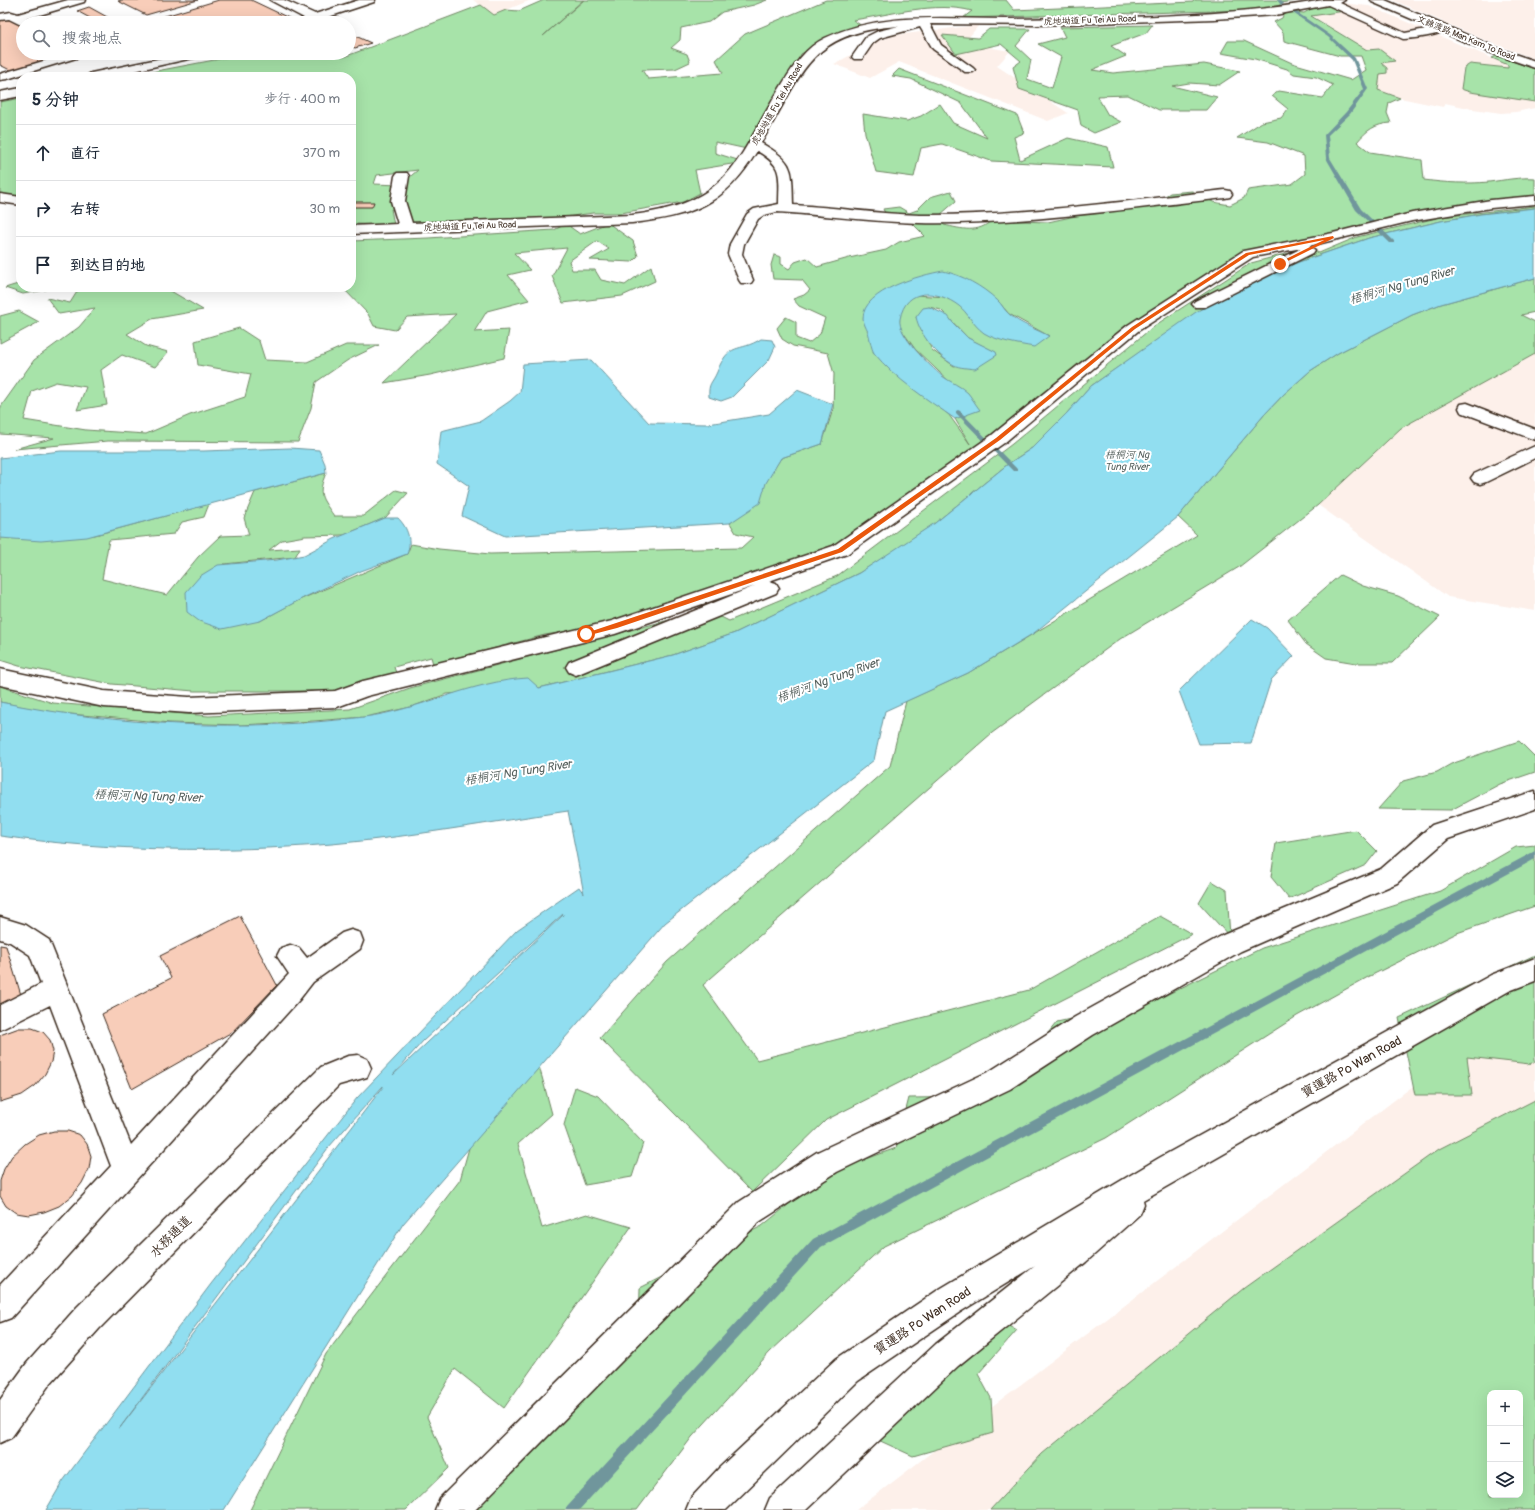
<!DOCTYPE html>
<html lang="zh">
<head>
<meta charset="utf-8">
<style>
  :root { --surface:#fff; --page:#f2f2f3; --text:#1f2937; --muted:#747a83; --line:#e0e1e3 }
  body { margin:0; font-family:Pangolin,"LXGW WenKai TC",sans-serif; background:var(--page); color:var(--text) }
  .controls { position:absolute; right:12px; bottom:12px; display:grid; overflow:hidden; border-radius:8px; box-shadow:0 4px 16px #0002 }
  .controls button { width:36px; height:36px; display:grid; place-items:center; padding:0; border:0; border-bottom:1px solid var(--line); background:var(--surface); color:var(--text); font:20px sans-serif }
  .stop { position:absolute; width:12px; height:12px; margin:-9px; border:3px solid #ea580c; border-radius:50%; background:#fff }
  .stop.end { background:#ea580c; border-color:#fff; box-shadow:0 1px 4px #0008 }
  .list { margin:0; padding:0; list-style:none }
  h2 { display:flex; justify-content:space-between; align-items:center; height:52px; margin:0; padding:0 16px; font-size:17px }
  h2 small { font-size:13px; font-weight:400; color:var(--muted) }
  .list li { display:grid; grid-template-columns:26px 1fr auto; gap:12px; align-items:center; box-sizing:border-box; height:56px; padding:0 16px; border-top:1px solid var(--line) }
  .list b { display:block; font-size:15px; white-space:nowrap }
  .list em { font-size:13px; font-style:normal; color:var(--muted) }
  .icon { flex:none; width:22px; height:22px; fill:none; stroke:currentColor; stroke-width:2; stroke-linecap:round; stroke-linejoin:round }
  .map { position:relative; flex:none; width:1535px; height:1510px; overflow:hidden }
  .search { position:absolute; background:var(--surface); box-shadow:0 4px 16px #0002; left:16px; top:16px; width:340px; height:44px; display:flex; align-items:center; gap:10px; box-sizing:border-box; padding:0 14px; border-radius:22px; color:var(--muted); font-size:15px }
  .panel { position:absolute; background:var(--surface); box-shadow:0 4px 16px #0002; left:16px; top:72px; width:340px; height:220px; border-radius:16px }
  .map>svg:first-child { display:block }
</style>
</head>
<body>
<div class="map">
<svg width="1535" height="1510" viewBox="0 0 1535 1510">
  <rect width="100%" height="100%" fill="#fff"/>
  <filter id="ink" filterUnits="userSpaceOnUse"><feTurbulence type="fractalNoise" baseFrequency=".025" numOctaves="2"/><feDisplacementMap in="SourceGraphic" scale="8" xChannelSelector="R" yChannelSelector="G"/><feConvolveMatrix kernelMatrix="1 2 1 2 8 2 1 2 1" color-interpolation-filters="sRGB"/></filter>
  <g filter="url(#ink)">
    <path fill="#fdf0ea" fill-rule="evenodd" d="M473,0H531L494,15Z
      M1393,0H1535V59L1487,41Z
      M1341,3L1369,6L1508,65V68L1470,64L1463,69L1461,89L1535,102V108L1516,112L1501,113L1473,109L1445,103L1443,107L1400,98L1378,90L1381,63L1394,60L1379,49L1367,50L1311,15L1341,11L1332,6Z
      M979,25L964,43L1010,51L997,66L1068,113L1048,121L899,62L870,78L834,64L875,42L896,35Z
      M1535,354V611L1448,597L1318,505L1407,422Z
      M1535,1009V1510H856L1501,1019ZM1490,1393H1520V1495H1490Z"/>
    <path fill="#a7e3a9" stroke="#718664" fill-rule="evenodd" d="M544,0H583L543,36L584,0H767L754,5L722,12L709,22L681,28L680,40L671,48L687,54L690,62L675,69L642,70L648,79L723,73L716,60L745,34L826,0H1006L1014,10L1193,2L1194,0H1299L1281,3L1279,6L1252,10L963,18L972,11C935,1 890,15 853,20L865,28L837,34L801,54L756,151L715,142V153L744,162L695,170L700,193L683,202L621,213H593L558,218L414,225L405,216L391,209L394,225L351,224V77H125L251,53H320L344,57L481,5L494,15L506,10L519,11ZM418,170L400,185L374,184L377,175Z
      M1317,6H1332L1345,11L1311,16L1367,50L1379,49L1395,61L1381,63L1387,68V73L1380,74L1378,90L1400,98L1389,103L1387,113L1391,123C1375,124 1367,130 1357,142L1370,152L1422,160L1424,180C1446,183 1467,184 1489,182C1505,180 1519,177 1535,178V201L1458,209L1247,254L1096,358L840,550L635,620L545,635L433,664L431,657L394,667L396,673L339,691H194L112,684L19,666L0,660V537L95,535L209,504L204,517L182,522L174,534L109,540L102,579L167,595L198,557L220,536L249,535L244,518L255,492L326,473C317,495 321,497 334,516H363L396,490L408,493L385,518L344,535L305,536L282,540L269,550L300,548L295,557L224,564L260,621L299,600L407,554L411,544L439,549L490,554L741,548L753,537L736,533L730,523L757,502L767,479L781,458L822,444L833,409L834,374L828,353L793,346L782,339L777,328L786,317L796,322V338L809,343L820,334L825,318L799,306L793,299L804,295L810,290L802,280L773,279L771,265L774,255L781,257V264L789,269L795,262L807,258L817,267L849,258L886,250L899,242L925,236L913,224L886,215L883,209L899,207L909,213L917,210L930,197L951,191L956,201L940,215L944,225C962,229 978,234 992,220L1048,222L1103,210L1132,209L1149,206L1170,193L1192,191L1213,202L1230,205L1244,198L1248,190L1292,184L1305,174L1304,156L1268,142L1237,138L1262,122L1281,118L1288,109L1272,96L1279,91L1323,98L1333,85L1316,77L1294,74L1287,69L1255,59L1221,53L1228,41H1244L1292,63L1351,80L1366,70L1361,56H1340L1284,41L1283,32L1274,22L1282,18L1285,11L1304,13ZM907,281L997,300L1009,314L1049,336L947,297L915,295L903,301L898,325L915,349L978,409L955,419L970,444L949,415L873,352ZM929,307L941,310L968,338L993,351L995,356L954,366L932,350L916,317Z
      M1152,25L1146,33L1111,46L1126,56L1092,70L1113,73L1204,64L1240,71L1219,85L1189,83L1172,86L1217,97L1206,110H1159L1128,95L1097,96L1108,115L1121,122L1094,133L1081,126L1078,110L1019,89L1013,67L1021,61L1001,44L956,54L942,35L978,38L989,29H1030L1016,46L1031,60L1027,79L1052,88L1061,57L1038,44L1065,37L1060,27Z
      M1501,54L1506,59L1535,69V102L1470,92L1461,89L1464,68L1470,64L1508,68V65L1492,58Z
      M899,69L1017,115L1024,133L1014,137L1020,160L1068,138L1108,147L1113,167L991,161L942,144L921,148L914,177L876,172L865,133L863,114L907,121L921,116L940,104L953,123L987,138L961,103L911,79L892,76Z
      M21,98V198L0,195V102Z
      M1535,206V208L1481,214L1441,221L1369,238L1299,262L1215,300L1091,386L1067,413L1032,448L1008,464L935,523L902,546L859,573L785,609L735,633L673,655L539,688L447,694L411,707L365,717L314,721L241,725L170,723L48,712L0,702V686L53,703L209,716L350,709L410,688L707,610L729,621L837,576L1012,444L1154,326L1251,263L1308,248L1319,253L1357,237L1441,217Z
      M608,223L633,241L638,256L632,262L590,260L609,249L597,241L569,261L572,270H595L601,280L625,285L651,266L655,281L622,296L563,303L552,276L567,248L514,253L530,270L508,275L529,300L487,311L474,332L509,330L504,358L430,375L384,383L456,314L407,317L395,330L374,326L368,314L342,287H351V241L428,238L554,230L566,224L580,234Z
      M1535,278V312L1521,315L1535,322V354L1401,428L1318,505L1239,567L1120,639L992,733L703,985L757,1060L1029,990L1160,916L1192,934L826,1120L752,1192L600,1038L667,962L890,766L906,701L968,673L1197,535L1178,517L1264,415L1284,394L1310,371L1338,353L1412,315L1441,304Z
      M21,283V287H61L23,294L5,288Z
      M80,287H164L203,310L152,319L127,334L146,346L168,352L155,367L122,355L101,370L107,405L77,410L86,387L56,382L32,391L24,420L86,430L146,434L190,415L245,397L251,374L198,365L195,341L239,328L259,341L265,360L307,362L346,345H379L348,360L316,382L311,408L298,442L108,441L14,449L54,438L0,434V409L2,405L34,360L79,327L95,308L59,314L47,298L70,303Z
      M19,311L39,322L0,343V316Z
      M1340,575L1363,586L1398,596L1440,617L1392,663H1356L1326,658L1306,644L1288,620Z
      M1519,741L1535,757V772L1500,784L1451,810L1378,809L1403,781L1437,772L1451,764Z
      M1356,830L1377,851L1366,865L1289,899L1271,877L1276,843Z
      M1535,845V906L1457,933L1368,977L1297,1016L1106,1138L884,1246L770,1352L692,1437L637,1510H476L639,1335L640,1288L762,1226L826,1174L896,1148L909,1098L996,1097L1057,1022L1156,1000L1262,948L1440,891L1516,847Z
      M1212,881L1227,890L1230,937L1199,903Z
      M1535,955V1061L1530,1064L1467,1057L1472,1095H1415L1399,1018Z
      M536,1055L552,1114L518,1144L542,1228L587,1214L631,1227L504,1408L455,1369L427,1417L449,1468L406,1510H250L326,1354L460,1180L478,1116Z
      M575,1087L598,1096L643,1143L632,1177L585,1185L564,1125Z
      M1535,1100V1510H990L1042,1454L1244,1288L1439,1149ZM1490,1393H1520V1495H1490Z
      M982,1309L1017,1330L978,1374L991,1398L993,1433L913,1456L850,1427Z"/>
    <path fill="#91def0" stroke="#6f969c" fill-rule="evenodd" d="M1535,208V278L1441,304L1412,315L1338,353L1310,371L1284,394L1264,415L1178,517L1034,633L968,673L885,711L874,760L665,923L403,1224L224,1510H46L63,1481L211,1284L357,1098L517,930L579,887L584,894L568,811C490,822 411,837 332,844C222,853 109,851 0,836V702C117,726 245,732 364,717C420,710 471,681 528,678L539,688L673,655L735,633L859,573L935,523L1008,464L1032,448L1067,413L1091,386L1196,312L1244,285L1299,262L1369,238L1441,221L1481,214ZM563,914V915L393,1075L423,1041ZM383,1086V1087L119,1429L328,1148Z
      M943,271C962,275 982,286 997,300C1002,304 1004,310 1009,314C1020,324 1036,329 1049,336L1034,347C1018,344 997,341 984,333C972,324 968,313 959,306C938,290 906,286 900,319C897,335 930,366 942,376C950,382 961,386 968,393C972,398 976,405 980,410L955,419C927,399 895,379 874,353C871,348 870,338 868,332C866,328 863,322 863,318C863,290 921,275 943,271Z
      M929,307L948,316L953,323L968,338L996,352L997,355L975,369C969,368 959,368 954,365C937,356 920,335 916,317L923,308Z
      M761,339L772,340L775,347L769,360L732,397L721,401L709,397C708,382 712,384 717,372C729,341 739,353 761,339Z
      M591,360L649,423L708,424L769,414L797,390L833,404L822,444L781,458L766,483L760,503L730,523L505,536L462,516L469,486L437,464L441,431L481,421L510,401L520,392L523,364Z
      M290,448L319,450L325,464L326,473L87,537L41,541L0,538V458L61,451H204Z
      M385,518H398C408,528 412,541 407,554L361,571L305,597L260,621L222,629L199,621L187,612L186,592L200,576L218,565L277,560L304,555L334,539Z
      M1252,619L1267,628L1294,656L1271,680L1251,743L1199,744L1179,691Z"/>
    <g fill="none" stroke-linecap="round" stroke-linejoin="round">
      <path fill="#6f969c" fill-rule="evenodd" d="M1277,0H1281L1284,4L1281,5Z
        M1293,11H1295L1330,35L1355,58L1368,89L1350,114L1328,135L1330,158L1361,209L1394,241V243H1390L1356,210L1326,158L1324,135L1346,112L1364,89L1352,60L1328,37L1293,13Z
        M958,410L960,411L1017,469V471H1013L956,413V411Z
        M1535,851V859L821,1247L579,1510H565L567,1506L813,1239Z"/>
    </g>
    <path fill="#f8cdb9" stroke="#3b2a1e" d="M122,0H198L146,15L118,1Z
      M219,0H251L293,20L284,23H163L155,19Z
      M89,7L118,23H99L77,11Z
      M8,18L23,26V53H72L14,72L0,65V20Z
      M349,33L371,43L355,48L349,45Z
      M147,53H166L154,57Z
      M351,202H374L372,207H351Z
      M240,916L277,985L232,1032L132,1089L102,1014L171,978L160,956Z
      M0,945L6,946L21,995L0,1005Z
      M19,1028H32L43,1032L50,1040L53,1051L51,1062L45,1074L35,1086L22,1095L0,1102V1035Z
      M54,1131H68L80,1135L87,1144L91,1156L89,1169L82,1183L72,1196L59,1206L44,1212L29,1215L16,1213L6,1206L0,1196V1181L4,1169L12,1156L25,1144L39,1135Z"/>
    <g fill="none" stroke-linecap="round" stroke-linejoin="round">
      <g stroke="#3b2a1e" stroke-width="3">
        <path id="minor" d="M68,0H85L84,2L26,19L31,23H23V26L9,19L0,20V14L11,12L18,14Z
          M270,0H284L315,14L359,0H375L374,2L310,23H294L304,18Z
          M1323,0H1345L1340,3L1405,33L1442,26L1448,29C1442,35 1412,39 1403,39L1328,5L1275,15L1214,19L1037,25L930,24L941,45L973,68L975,70L973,72H965L933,49L920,27L880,38L873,43L862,59H854L852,57L866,37L878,31L899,26C807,32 802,75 761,143C795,162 792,169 793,205C835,207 877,214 920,215C1021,216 1124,201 1225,190L1230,191L1232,194L1230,197L1225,198C1125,209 1020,225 919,223C872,222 824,215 777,212L764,215L758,219L744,244L742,254L753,280L751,283H741L739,280L728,254L730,244L747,214L754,209L779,204C779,176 784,166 757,151C725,205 692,216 632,223L351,234V226L398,224L391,201L395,176L397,173H407L409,176L405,201L412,223L632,215C734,203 736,158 783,83C794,65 806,47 825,38C885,10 951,20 1014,19C1116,17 1223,18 1323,0Z
          M70,53H88L86,55L7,79L0,80V74Z
          M186,53H208L202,56L107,77H85L91,73Z
          M21,88V96L0,100V92Z
          M0,194L21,197V205L0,202Z
          M1535,196V204L1491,208L1412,221L1309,246L1315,250L1313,253L1205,307H1195L1192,304L1195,301L1302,248L1253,257L1138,331L1004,443L847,554L769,581L776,583L779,588L776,593L583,672L576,675L569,672L566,667L569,662L755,586L615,634L367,696L337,707L189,713L104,707L0,685V669L104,691L189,697L335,691L363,681L612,621L833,546L992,435L1128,325L1243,251L1333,233L1412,213L1491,200Z
          M1467,403L1535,429V440L1461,412L1459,408L1461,404Z
          M1535,446V458L1486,482L1480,484L1474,482L1471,478L1474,474Z
          M1535,791V809L1448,839L1397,883L1241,951L1093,1035L1010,1089L837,1172L759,1222L475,1510H435L440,1498L739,1202L817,1152L990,1071L1075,1017L1223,935L1381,869L1432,825Z
          M0,917L26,925L49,940L131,1145L289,974L277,956L281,948L290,945L299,948L307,958L342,933L351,930L360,933L363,941L360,949L313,982L299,1000L11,1318L0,1322V1285L111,1166L50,1005L0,1030V1005L41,984L30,955L10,942L0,939Z
          M1535,958V981L1509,991L1143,1200L1144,1204L1140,1214L1086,1262L958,1366L806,1510H765L770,1498L936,1344L1035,1266L960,1312L858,1381L726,1510H686L691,1498L719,1468L836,1359L938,1290L1159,1158L1491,975Z
          M358,1055L367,1059L371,1068L367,1077L339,1085L99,1329L49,1385L11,1438L0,1443V1400L27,1363L77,1307L321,1067L348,1056Z"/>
      </g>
      <g stroke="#3b2a1e" stroke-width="3">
        <path id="major" d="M1371,0H1385L1497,48L1535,61V68L1489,52L1372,2Z"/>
      </g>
      <use href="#minor" fill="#fff" fill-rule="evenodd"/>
      <use href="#major" fill="#fff" fill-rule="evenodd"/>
    </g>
  </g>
  <path fill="#ea580c" d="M1333,236L1334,238L1280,265L1278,263L1324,240L1249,255L1135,329L1000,440L842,552L617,628L586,636L583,634L838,549L996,438L1132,327L1246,253Z"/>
  <g text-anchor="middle" stroke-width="4" stroke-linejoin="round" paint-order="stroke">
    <g font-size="9" fill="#3b2a1e" stroke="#fff">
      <text transform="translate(1090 20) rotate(-2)" y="3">虎地坳道 Fu Tei Au Road</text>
      <text transform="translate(1466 38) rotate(22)" y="3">文錦渡路 Man Kam To Road</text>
      <text transform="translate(777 104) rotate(-60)" y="3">虎地坳道 Fu Tei Au Road</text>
      <text transform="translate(470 226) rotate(-2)" y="3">虎地坳道 Fu Tei Au Road</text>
    </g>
    <g font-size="10" font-style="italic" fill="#55605d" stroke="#fff">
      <text x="1127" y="458">梧桐河 Ng<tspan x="1127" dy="12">Tung River</tspan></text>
    </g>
    <g font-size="12" font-style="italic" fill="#55605d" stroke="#fff">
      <text transform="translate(1402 285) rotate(-16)" y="4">梧桐河 Ng Tung River</text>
      <text transform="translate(828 680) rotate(-20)" y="4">梧桐河 Ng Tung River</text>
      <text transform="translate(518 772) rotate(-9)" y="4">梧桐河 Ng Tung River</text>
      <text transform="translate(148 796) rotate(2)" y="4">梧桐河 Ng Tung River</text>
    </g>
    <g font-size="13" fill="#3b2a1e" stroke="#fff">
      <text transform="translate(1351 1066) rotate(-29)" y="5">寶運路 Po Wan Road</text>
      <text transform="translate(170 1236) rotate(-45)" y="5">水務通道</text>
      <text transform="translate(922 1320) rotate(-33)" y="5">寶運路 Po Wan Road</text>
    </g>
  </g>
</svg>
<div class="controls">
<button>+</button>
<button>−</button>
<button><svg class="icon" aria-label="layers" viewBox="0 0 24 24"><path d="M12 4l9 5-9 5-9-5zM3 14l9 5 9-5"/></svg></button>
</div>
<div class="stop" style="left:586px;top:634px"></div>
<div class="stop end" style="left:1280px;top:264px"></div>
<div class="search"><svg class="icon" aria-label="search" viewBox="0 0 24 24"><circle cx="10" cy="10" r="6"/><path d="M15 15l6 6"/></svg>搜索地点</div>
<section class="panel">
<h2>5 分钟<small>步行 · 400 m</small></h2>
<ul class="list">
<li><svg class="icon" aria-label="ahead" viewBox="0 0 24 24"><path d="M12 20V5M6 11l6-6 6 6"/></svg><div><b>直行</b></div><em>370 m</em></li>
<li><svg class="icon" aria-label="right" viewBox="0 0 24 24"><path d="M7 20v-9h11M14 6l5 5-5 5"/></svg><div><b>右转</b></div><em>30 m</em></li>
<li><svg class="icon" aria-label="arrive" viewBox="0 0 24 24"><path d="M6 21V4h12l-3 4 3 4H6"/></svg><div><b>到达目的地</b></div></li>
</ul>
</section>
</div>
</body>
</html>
